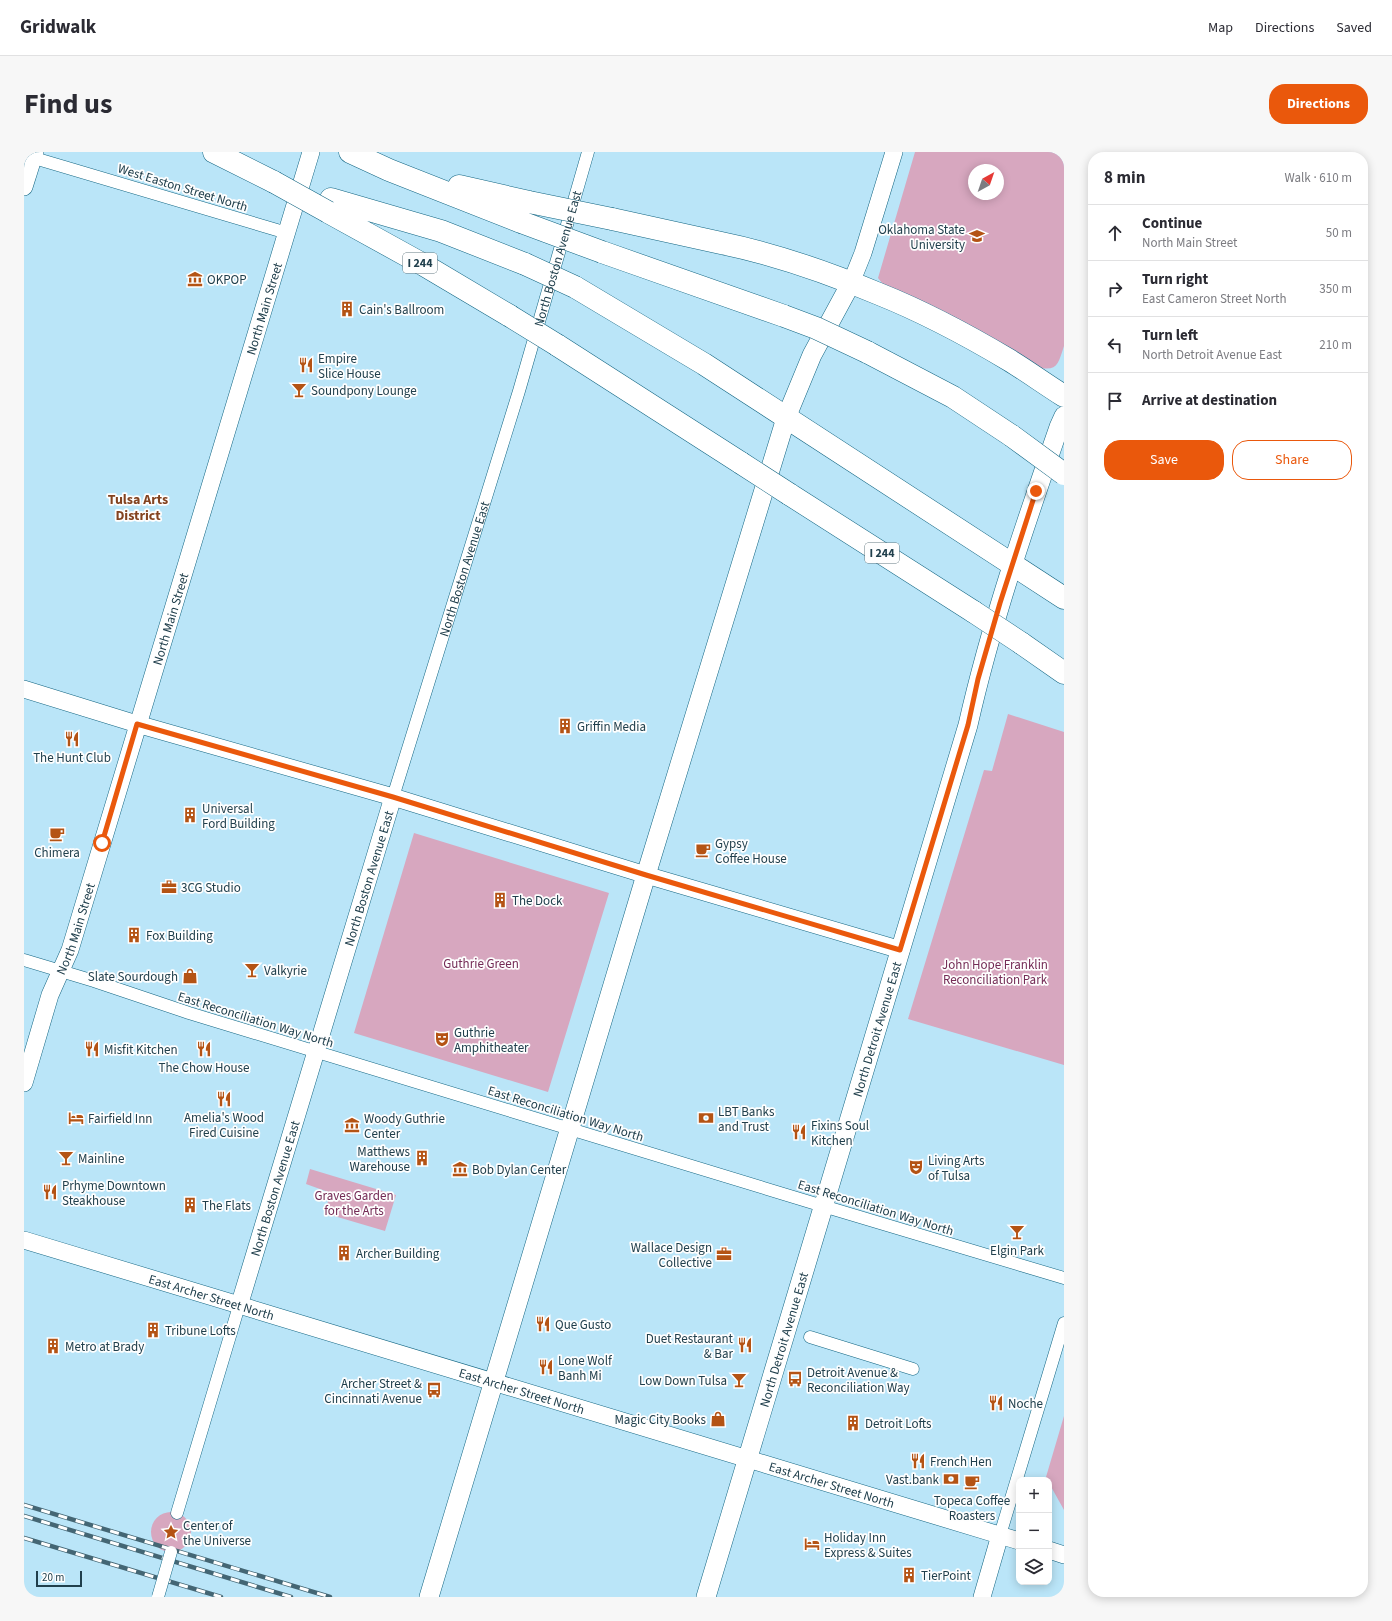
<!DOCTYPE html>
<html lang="en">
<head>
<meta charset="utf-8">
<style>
  :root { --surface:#fff; --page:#f7f7f7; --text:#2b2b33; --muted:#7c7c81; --line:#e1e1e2; --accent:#ea580c }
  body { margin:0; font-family:"Source Sans 3",sans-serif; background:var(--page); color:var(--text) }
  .controls { position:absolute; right:12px; bottom:12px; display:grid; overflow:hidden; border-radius:8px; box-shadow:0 2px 10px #0003 }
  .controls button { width:36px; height:36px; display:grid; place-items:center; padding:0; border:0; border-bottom:1px solid var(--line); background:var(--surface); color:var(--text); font:20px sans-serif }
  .compass { position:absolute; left:944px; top:12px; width:36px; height:36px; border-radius:50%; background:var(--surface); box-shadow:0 2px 10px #0003; rotate:40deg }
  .scale { position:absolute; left:12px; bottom:10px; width:46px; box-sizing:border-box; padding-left:4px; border:2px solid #203f4c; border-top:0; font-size:11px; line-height:14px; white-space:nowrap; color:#203f4c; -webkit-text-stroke:3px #fefefe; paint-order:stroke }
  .stop { position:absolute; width:12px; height:12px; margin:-9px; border:3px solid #ea580c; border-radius:50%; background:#fff }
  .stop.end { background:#ea580c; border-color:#fff; box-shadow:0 1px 4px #0008 }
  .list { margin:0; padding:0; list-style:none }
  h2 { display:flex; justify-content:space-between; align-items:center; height:52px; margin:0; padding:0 16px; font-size:17px }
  h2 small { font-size:13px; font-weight:400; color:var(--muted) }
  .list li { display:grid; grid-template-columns:26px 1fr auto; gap:12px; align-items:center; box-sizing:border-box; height:56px; padding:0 16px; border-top:1px solid var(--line) }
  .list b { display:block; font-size:15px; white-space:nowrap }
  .list p { margin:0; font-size:13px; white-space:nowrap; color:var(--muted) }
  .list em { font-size:13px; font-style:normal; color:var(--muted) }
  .actions { display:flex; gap:8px; padding:12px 16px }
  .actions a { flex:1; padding:9px 0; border:1px solid var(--accent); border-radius:16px; text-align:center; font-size:14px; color:var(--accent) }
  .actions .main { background:var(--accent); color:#fff }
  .icon { flex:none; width:22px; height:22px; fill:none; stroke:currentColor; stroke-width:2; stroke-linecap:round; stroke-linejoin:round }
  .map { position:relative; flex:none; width:1040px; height:1445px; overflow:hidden; border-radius:16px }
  header { display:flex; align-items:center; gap:24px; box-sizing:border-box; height:56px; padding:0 20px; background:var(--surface); border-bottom:1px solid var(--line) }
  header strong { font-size:19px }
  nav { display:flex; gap:22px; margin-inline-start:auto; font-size:14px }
  .intro { display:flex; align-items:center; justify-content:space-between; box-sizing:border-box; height:96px; padding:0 24px }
  h1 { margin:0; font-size:28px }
  .button { padding:10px 18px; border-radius:16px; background:var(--accent); color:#fff; font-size:14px; font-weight:700 }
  main { display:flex; gap:24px; padding:0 24px }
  aside { flex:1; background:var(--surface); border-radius:16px; box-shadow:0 2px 10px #0003 }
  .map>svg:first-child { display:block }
</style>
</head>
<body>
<header>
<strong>Gridwalk</strong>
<nav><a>Map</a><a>Directions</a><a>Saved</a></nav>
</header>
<div class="intro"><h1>Find us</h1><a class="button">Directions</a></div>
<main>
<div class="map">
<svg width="1040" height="1445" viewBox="0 0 1040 1445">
  <rect width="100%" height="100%" fill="#bae5f8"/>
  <path fill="#d7a7bf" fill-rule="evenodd" d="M891,0H1040V194C1034,213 1033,220 1012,215L862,136L854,126ZM950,18H974V42H950Z
    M984,562L1040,580V913L884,867L960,618L968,619Z
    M390,681L585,741L524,940L330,881Z
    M286,1017L372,1043L361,1079L300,1061L307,1041L282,1032Z
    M1040,1264V1358L1025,1331V1328H1023L1022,1325Z
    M127 1380a20 20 0 1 1 40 0a20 20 0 1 1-40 0Z"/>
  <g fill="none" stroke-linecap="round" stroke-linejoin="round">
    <g stroke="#126582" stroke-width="13">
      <g id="street">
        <path d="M0,3L263,81"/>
        <path id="s1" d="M369,645L495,239L564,0"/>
        <path d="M0,808L70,829L165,861L799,1054L1040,1126"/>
        <path d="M786,1185L889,1217"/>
        <path d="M153,1361L215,1154"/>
        <path d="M976,1383L1040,1171"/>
      </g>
    </g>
    <g stroke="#126582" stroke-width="18">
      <g id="secondary">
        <path d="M0,35L11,0"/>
        <path d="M827,131L839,101L870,0"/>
        <path d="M0,537L113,572L369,645L622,723L877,798"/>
        <path id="s2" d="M0,931L26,843L46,798L287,0"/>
        <path id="s3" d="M0,1088L995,1389"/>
        <path id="s4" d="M215,1154L369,645"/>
        <path d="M1025,1398L1040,1403"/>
        <path d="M958,1445L976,1383"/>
      </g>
    </g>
    <g stroke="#126582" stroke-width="20">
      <g id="primary">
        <path d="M405,1445L622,723L762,266L788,203L827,131"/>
        <path id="s5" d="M682,1445L944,573C967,471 1001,373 1035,275L1040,264"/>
      </g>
    </g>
    <g stroke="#126582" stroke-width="23">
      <path id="highway" d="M190,0L250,30
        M326,0L365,18L497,70
        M435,34L505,50
        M307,47L417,79L501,112
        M304,60L400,113L486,164
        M588,67C625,75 661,83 697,91C751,102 805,121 855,142C900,160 943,183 985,208C1003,219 1021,232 1040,244
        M578,100L760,164
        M551,135L680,212L1040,446
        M533,193L717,311
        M843,200L929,245L988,284
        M765,342L950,460
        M997,491L1040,521"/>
    </g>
    <use href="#street" stroke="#fff" stroke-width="12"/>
    <use href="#secondary" stroke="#fff" stroke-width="17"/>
    <use href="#primary" stroke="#fff" stroke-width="19"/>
    <use href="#highway" stroke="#fff" stroke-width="22"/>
    <g stroke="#446674" stroke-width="4.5">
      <path id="rail" d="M0,1353L306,1445
        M0,1364L267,1445
        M0,1386L197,1445"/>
    </g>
    <use href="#rail" stroke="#fefefe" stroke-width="3" stroke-dasharray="9" stroke-linecap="butt"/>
    <g stroke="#126582" stroke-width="13" stroke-linecap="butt">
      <path id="street-bridge" d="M134,1445L147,1400"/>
    </g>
    <g stroke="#126582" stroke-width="23" stroke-linecap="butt">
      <path id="highway-bridge" d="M250,30L304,60
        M505,50L588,67
        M497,70L578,100
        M501,112L551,135
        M486,164L533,193
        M760,164L792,176L843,200
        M988,284L1040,322
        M717,311L765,342
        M950,460L997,491"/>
    </g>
    <use href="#street-bridge" stroke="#fff" stroke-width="12"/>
    <use href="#highway-bridge" stroke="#fff" stroke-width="22"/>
  </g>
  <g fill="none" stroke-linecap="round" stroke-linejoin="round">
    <path stroke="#ea580c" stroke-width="5" d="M78,691L113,572L369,645L622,723L876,798L944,573L954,527L976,451L1012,339"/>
  </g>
  <defs>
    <g id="university-bare" transform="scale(1.2)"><path d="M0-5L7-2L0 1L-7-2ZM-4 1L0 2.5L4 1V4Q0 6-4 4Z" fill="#b45314" stroke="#fefefe" stroke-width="2.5" paint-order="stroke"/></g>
    <g id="museum-bare" transform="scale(1.2)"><path d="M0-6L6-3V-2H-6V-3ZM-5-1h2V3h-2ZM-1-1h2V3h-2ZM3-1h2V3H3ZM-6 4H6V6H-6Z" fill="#b45314" stroke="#fefefe" stroke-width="2.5" paint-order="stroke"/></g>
    <g id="building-bare" transform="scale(1.2)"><path d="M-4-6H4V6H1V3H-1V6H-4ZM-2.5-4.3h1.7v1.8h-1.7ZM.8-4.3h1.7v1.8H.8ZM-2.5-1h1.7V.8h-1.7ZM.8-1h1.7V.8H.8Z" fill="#b45314" stroke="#fefefe" stroke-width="2.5" paint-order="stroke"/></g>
    <g id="restaurant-bare" transform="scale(1.2)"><path d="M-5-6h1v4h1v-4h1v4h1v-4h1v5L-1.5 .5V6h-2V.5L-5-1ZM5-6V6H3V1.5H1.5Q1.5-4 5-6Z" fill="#b45314" stroke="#fefefe" stroke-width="2.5" paint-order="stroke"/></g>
    <g id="bar-bare" transform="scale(1.2)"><path d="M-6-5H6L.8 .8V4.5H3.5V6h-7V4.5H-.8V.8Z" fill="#b45314" stroke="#fefefe" stroke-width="2.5" paint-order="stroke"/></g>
    <g id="cafe-bare" transform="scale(1.2)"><path d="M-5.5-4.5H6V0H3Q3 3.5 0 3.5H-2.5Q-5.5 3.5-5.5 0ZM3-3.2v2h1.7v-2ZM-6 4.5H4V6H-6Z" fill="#b45314" stroke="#fefefe" stroke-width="2.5" paint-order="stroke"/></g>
    <g id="office-bare" transform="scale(1.2)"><path d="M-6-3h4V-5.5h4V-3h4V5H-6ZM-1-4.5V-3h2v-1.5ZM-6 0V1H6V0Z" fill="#b45314" stroke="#fefefe" stroke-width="2.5" paint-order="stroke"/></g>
    <g id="shop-bare" transform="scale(1.2)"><path d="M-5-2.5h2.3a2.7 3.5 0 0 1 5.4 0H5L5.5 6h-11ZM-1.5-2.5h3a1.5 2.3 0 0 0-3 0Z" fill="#b45314" stroke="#fefefe" stroke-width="2.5" paint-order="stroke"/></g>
    <g id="theatre-bare" transform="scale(1.2)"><path d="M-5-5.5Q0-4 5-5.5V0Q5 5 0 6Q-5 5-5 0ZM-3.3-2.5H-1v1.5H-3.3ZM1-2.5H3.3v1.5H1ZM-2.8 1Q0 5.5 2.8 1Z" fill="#b45314" stroke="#fefefe" stroke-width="2.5" paint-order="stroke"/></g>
    <g id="hotel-bare" transform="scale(1.2)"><path d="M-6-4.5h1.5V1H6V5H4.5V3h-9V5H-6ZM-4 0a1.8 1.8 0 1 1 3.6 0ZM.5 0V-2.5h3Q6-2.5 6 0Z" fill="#b45314" stroke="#fefefe" stroke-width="2.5" paint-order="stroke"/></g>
    <g id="bank-bare" transform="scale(1.2)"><path d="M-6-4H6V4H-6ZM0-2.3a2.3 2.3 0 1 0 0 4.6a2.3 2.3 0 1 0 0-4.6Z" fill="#b45314" stroke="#fefefe" stroke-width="2.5" paint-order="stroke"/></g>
    <g id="bus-bare" transform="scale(1.2)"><path d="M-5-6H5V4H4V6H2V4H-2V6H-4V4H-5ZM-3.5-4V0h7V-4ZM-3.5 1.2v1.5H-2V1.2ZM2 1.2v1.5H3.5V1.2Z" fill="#b45314" stroke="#fefefe" stroke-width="2.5" paint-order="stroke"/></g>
    <g id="sight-bare" transform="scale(1.2)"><path d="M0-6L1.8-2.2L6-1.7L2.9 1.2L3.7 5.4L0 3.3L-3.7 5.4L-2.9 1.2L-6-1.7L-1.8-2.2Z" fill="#b45314" stroke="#fefefe" stroke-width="2.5" paint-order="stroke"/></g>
  </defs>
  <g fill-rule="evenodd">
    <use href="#university-bare" x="953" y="84"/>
    <use href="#museum-bare" x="171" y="127"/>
    <use href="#building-bare" x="323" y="157"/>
    <use href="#restaurant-bare" x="282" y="213"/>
    <use href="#bar-bare" x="275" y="238"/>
    <use href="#building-bare" x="541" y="574"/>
    <use href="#restaurant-bare" x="48" y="587"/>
    <use href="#building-bare" x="166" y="663"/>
    <use href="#cafe-bare" x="33" y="682"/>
    <use href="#cafe-bare" x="679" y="698"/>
    <use href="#office-bare" x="145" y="735"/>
    <use href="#building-bare" x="476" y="748"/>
    <use href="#building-bare" x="110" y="783"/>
    <use href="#bar-bare" x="228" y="818"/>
    <use href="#shop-bare" x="166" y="824"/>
    <use href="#theatre-bare" x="418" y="887"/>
    <use href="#restaurant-bare" x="68" y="897"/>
    <use href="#restaurant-bare" x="180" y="897"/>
    <use href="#restaurant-bare" x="200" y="947"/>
    <use href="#hotel-bare" x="52" y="966"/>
    <use href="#bank-bare" x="682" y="966"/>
    <use href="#museum-bare" x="328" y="973"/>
    <use href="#restaurant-bare" x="775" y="980"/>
    <use href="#bar-bare" x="42" y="1006"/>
    <use href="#building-bare" x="398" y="1006"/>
    <use href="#theatre-bare" x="892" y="1015"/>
    <use href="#museum-bare" x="436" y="1017"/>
    <use href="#restaurant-bare" x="26" y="1040"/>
    <use href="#building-bare" x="166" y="1053"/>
    <use href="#bar-bare" x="993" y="1080"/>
    <use href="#building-bare" x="320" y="1101"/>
    <use href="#office-bare" x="700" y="1102"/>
    <use href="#restaurant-bare" x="519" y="1172"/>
    <use href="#building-bare" x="129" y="1178"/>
    <use href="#restaurant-bare" x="721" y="1193"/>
    <use href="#building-bare" x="29" y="1194"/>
    <use href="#restaurant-bare" x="522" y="1215"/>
    <use href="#bus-bare" x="771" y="1227"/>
    <use href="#bar-bare" x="715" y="1228"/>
    <use href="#bus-bare" x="410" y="1238"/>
    <use href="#restaurant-bare" x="972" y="1251"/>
    <use href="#shop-bare" x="694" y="1267"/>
    <use href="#building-bare" x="829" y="1271"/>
    <use href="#restaurant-bare" x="894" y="1309"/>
    <use href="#bank-bare" x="927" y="1327"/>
    <use href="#cafe-bare" x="948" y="1330"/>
    <use href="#sight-bare" x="147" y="1380"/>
    <use href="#hotel-bare" x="788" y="1392"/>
    <use href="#building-bare" x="885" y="1423"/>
  </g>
  <g text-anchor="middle" stroke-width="3.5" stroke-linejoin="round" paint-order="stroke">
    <g fill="#fefefe" stroke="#637881" stroke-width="1">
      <rect x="379" y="101" width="34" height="20" rx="3"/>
      <rect x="841" y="391" width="34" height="20" rx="3"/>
    </g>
    <g font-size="12" font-weight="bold" fill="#203f4c">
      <text x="396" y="115">I 244</text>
      <text x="858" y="405">I 244</text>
    </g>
    <g font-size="13" fill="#203f4c" stroke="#fefefe">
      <text transform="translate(159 35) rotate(17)" y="5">West Easton Street North</text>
      <text dy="5" stroke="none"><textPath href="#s1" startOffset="563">North Boston Avenue East</textPath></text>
      <text dy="5" stroke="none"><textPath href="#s2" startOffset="811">North Main Street</textPath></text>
      <text dy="5" stroke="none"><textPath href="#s1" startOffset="239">North Boston Avenue East</textPath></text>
      <text dy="5" stroke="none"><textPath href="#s2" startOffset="487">North Main Street</textPath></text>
      <text dy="5" stroke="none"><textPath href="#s4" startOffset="447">North Boston Avenue East</textPath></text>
      <text dy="5" stroke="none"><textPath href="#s2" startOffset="163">North Main Street</textPath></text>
      <text transform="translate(232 867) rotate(17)" y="5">East Reconciliation Way North</text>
      <text dy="5" stroke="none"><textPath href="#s5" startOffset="593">North Detroit Avenue East</textPath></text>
      <text transform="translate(542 961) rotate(17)" y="5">East Reconciliation Way North</text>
      <text dy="5" stroke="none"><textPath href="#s4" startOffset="123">North Boston Avenue East</textPath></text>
      <text transform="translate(852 1055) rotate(17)" y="5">East Reconciliation Way North</text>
      <text dy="5" stroke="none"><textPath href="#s3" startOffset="196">East Archer Street North</textPath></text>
      <text dy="5" stroke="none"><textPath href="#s5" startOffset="269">North Detroit Avenue East</textPath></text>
      <text dy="5" stroke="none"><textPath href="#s3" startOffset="520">East Archer Street North</textPath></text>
      <text dy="5" stroke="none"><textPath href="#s3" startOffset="844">East Archer Street North</textPath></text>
    </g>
    <g font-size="13" fill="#203f4c" stroke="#fefefe" text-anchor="start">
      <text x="941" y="82" text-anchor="end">Oklahoma State<tspan x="941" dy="15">University</tspan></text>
      <text x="183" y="132">OKPOP</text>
      <text x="335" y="162">Cain's Ballroom</text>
      <text x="294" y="211">Empire<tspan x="294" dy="15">Slice House</tspan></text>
      <text x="287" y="243">Soundpony Lounge</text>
      <text x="553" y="579">Griffin Media</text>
      <text x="48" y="610" text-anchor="middle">The Hunt Club</text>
      <text x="178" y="661">Universal<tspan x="178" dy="15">Ford Building</tspan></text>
      <text x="691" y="696">Gypsy<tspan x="691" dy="15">Coffee House</tspan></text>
      <text x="33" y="705" text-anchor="middle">Chimera</text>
      <text x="157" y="740">3CG Studio</text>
      <text x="488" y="753">The Dock</text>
      <text x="122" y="788">Fox Building</text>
      <text x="240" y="823">Valkyrie</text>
      <text x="154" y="829" text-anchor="end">Slate Sourdough</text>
      <text x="430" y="885">Guthrie<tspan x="430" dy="15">Amphitheater</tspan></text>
      <text x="80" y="902">Misfit Kitchen</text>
      <text x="180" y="920" text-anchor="middle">The Chow House</text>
      <text x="694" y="964">LBT Banks<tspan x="694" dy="15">and Trust</tspan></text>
      <text x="200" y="970" text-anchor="middle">Amelia's Wood<tspan x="200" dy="15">Fired Cuisine</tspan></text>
      <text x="64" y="971">Fairfield Inn</text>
      <text x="340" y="971">Woody Guthrie<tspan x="340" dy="15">Center</tspan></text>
      <text x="787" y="978">Fixins Soul<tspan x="787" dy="15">Kitchen</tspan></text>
      <text x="386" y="1004" text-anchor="end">Matthews<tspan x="386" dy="15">Warehouse</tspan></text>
      <text x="54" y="1011">Mainline</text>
      <text x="904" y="1013">Living Arts<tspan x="904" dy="15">of Tulsa</tspan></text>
      <text x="448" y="1022">Bob Dylan Center</text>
      <text x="38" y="1038">Prhyme Downtown<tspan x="38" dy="15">Steakhouse</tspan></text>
      <text x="178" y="1058">The Flats</text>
      <text x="688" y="1100" text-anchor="end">Wallace Design<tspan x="688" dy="15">Collective</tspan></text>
      <text x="993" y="1103" text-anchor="middle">Elgin Park</text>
      <text x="332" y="1106">Archer Building</text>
      <text x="531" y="1177">Que Gusto</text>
      <text x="141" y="1183">Tribune Lofts</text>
      <text x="709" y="1191" text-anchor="end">Duet Restaurant<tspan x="709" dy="15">&amp; Bar</tspan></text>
      <text x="41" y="1199">Metro at Brady</text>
      <text x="534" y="1213">Lone Wolf<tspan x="534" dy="15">Banh Mi</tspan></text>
      <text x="783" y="1225">Detroit Avenue &amp;<tspan x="783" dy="15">Reconciliation Way</tspan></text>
      <text x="703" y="1233" text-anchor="end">Low Down Tulsa</text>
      <text x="398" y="1236" text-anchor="end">Archer Street &amp;<tspan x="398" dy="15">Cincinnati Avenue</tspan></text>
      <text x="984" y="1256">Noche</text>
      <text x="682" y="1272" text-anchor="end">Magic City Books</text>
      <text x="841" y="1276">Detroit Lofts</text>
      <text x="906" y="1314">French Hen</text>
      <text x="915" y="1332" text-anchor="end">Vast.bank</text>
      <text x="948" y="1353" text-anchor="middle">Topeca Coffee<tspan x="948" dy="15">Roasters</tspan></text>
      <text x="159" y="1378">Center of<tspan x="159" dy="15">the Universe</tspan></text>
      <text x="800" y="1390">Holiday Inn<tspan x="800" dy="15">Express &amp; Suites</tspan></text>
      <text x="897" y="1428">TierPoint</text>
    </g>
    <g font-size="13" fill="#742b55" stroke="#fefefe">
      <text x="457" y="816">Guthrie Green</text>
      <text x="971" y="817">John Hope Franklin<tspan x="971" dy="15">Reconciliation Park</tspan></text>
      <text x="330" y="1048">Graves Garden<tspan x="330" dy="15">for the Arts</tspan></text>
    </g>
    <g font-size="14" font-weight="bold" fill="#834320" stroke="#fefefe">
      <text x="114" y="352">Tulsa Arts<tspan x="114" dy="16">District</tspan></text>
    </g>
  </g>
</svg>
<div class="controls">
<button>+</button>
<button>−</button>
<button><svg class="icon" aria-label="layers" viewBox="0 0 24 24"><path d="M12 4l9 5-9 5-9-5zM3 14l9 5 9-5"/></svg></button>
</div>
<svg class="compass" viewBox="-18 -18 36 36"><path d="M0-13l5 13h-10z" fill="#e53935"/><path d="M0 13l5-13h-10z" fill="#7c7c81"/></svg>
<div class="scale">20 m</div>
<div class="stop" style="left:78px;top:691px"></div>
<div class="stop end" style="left:1012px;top:339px"></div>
</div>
<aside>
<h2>8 min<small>Walk · 610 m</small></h2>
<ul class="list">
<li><svg class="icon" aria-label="ahead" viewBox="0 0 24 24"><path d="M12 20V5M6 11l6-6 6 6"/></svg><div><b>Continue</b><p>North Main Street</p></div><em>50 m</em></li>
<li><svg class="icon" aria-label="right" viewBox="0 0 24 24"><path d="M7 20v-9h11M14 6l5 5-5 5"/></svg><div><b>Turn right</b><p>East Cameron Street North</p></div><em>350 m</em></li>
<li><svg class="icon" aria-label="left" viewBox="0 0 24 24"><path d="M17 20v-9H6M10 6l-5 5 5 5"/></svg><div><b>Turn left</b><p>North Detroit Avenue East</p></div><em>210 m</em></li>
<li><svg class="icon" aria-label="arrive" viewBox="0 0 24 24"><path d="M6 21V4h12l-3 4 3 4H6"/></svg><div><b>Arrive at destination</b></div></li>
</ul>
<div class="actions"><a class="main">Save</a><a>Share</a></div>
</aside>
</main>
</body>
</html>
